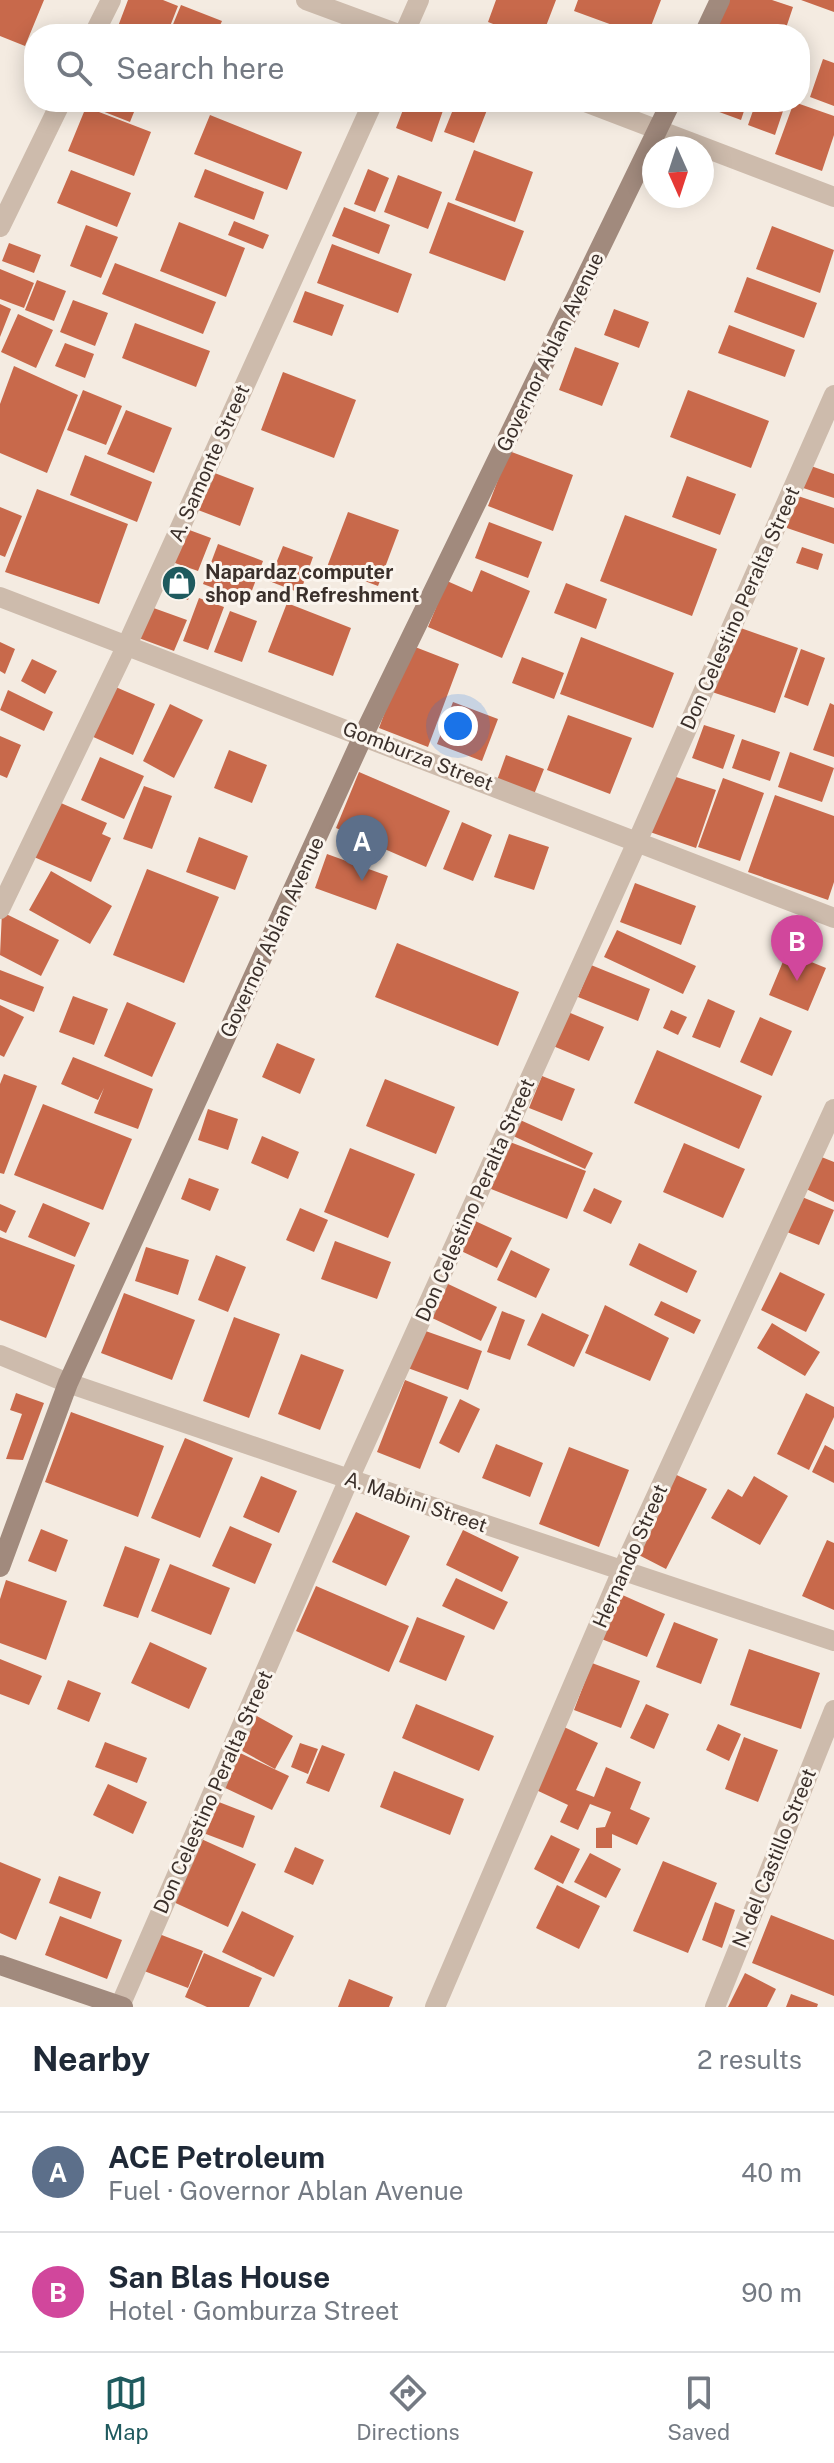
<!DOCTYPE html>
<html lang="en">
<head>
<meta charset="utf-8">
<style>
  :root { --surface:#fff; --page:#f6f6f7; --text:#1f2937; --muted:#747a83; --line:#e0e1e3; --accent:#1f5a5e }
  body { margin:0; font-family:"Public Sans",sans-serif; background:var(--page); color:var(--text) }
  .compass { position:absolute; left:642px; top:136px; width:72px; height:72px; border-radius:50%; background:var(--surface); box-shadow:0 4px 20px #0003; rotate:177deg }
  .you { position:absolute; left:458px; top:726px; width:28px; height:28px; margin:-20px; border:6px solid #fff; border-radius:50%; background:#1a73e8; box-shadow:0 0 0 12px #1a73e833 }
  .badge { display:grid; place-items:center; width:52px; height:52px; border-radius:50%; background:var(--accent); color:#fff; font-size:26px; font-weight:700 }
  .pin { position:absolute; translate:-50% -66px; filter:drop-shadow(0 2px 4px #0008) }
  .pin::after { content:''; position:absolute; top:42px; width:28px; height:24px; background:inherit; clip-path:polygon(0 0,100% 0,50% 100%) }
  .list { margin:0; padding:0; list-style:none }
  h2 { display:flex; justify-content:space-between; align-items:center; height:104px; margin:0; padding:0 32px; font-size:34px }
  h2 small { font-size:26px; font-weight:400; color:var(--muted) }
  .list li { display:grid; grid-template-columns:52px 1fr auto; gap:24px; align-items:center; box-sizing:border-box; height:120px; padding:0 32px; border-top:2px solid var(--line) }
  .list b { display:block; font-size:30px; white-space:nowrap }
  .list p { margin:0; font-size:26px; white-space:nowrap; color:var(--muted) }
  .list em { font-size:26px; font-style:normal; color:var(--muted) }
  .icon { flex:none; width:44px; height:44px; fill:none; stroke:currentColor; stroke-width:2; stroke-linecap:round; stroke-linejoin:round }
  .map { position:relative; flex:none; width:834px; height:2007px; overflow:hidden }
  .search { position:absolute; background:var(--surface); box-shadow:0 4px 20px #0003; left:24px; right:24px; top:24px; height:88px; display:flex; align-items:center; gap:20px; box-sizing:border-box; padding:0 28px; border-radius:32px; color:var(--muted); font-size:30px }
  .sheet { height:344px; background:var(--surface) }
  nav { display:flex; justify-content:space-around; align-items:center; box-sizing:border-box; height:112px; border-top:2px solid var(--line); background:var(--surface); font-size:22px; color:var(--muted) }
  nav a { display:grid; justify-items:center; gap:4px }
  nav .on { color:var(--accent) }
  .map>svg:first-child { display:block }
</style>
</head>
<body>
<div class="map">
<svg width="834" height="2007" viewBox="0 0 834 2007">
  <rect width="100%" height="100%" fill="#f4ebe1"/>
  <path fill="#c8694b" d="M0,0H44L25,46L0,36Z
    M128,0H163L178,6L167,34H130L117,29Z
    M496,0H556L543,34H519L488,22Z
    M578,0H661L648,34H637L574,11Z
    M725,0H772L793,7L784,34H712Z
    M801,0H834V12Z
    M181,5L222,21L216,34H169Z
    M823,59L834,63V106L810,97Z
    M79,102H138L130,122Z
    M406,102H446L432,142L396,128Z
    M456,102L489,105L474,143L444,132Z
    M692,102H747L741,120Z
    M756,102H786L775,135L748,125Z
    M794,102L834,116V135L822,171L775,154Z
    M86,107L151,132L134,176L68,151Z
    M210,115L302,152L287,190L194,154Z
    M474,150L533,172L515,222L455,200Z
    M205,169L264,192L254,220L194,197Z
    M368,169L389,178L375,212L354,204Z
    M71,170L131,193L117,227L57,203Z
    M398,175L442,192L428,229L384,212Z
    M448,202L524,231L505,281L429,253Z
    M344,207L390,225L379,254L332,236Z
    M234,221L269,235L263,249L228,235Z
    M179,222L245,248L226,297L160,271Z
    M86,225L118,237L101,278L70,266Z
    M772,226L834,250L820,293L756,269Z
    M9,243L41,255L34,273L2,261Z
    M332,244L412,274L398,313L317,283Z
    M115,263L216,302L203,334L102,294Z
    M0,269L34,283L24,308L0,299Z
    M747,277L817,303L804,338L734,312Z
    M37,280L66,291L54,321L25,310Z
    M305,291L344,305L332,336L293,322Z
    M73,300L108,313L95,346L60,332Z
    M0,304L11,309L0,337Z
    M614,309L649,322L639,348L604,335Z
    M18,314L53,330L36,368L1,352Z
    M135,323L210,351L196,387L122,358Z
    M729,325L795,350L785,377L718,353Z
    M65,343L94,354L85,378L55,366Z
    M575,347L619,363L602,406L559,390Z
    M14,366L78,395L47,473L0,453V404Z
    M283,372L356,400L334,458L261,430Z
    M83,390L122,406L106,445L67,430Z
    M688,390L769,421L751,468L670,437Z
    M126,410L172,428L154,473L107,454Z
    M509,451L573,475L553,531L488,506Z
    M85,455L152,482L137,522L70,495Z
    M808,465L834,474V498L800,487Z
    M212,472L254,488L240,526L198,510Z
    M687,476L736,494L720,535L672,517Z
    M37,489L128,524L99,604L5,572Z
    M795,495L834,508V544L784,527Z
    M0,507L22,516L5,557L0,555Z
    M348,512L399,530L378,586L327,567Z
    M625,515L717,549L692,616L600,581Z
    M489,522L542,542L528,578L475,558Z
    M184,528L211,538L198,571L172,562Z
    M218,544L263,561L248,601L203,584Z
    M283,546L313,557L300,593L269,581Z
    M802,547L823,554L818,570L796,563Z
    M164,567L196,578L188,600L156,588Z
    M481,570L530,591L502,658L428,627L447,581L472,592Z
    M566,583L607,599L596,629L554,613Z
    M199,598L224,607L208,650L183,641Z
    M287,603L351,628L333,676L268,652Z
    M148,606L187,620L174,651L136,637Z
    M230,611L257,621L242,662L214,652Z
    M735,626L798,648L775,713L712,692Z
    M581,637L674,673L653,728L560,694Z
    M0,642L15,649L5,674L0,671Z
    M410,645L459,664L428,747L379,728Z
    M801,649L825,658L808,706L784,697Z
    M522,657L564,673L554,699L512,683Z
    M32,659L57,671L45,694L21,681Z
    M111,685L155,704L133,755L89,735Z
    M8,690L53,712L44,731L0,710Z
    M453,702L498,719L482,761L437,744Z
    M830,703L834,705V757L813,750Z
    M170,704L203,720L174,778L143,761Z
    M568,715L632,738L610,794L547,770Z
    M704,725L735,735L723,769L692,758Z
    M0,736L21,745L7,778L0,775Z
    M742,739L780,752L770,781L732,768Z
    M229,750L267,765L252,803L214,788Z
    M790,752L834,768L822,802L778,787Z
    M506,755L544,769L533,797L496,783Z
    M100,757L144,776L124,819L81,800Z
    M359,772L450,811L426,867L336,828Z
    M670,775L716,790L696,848L650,832Z
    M723,778L764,793L740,861L698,847Z
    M144,786L172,796L152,849L123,839Z
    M775,795L834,816V882L828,900L748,872Z
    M54,800L107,823L102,834L111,838L91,882L34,857Z
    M462,822L492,835L473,881L443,869Z
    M509,834L549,847L534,890L494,877Z
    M199,837L248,856L235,890L186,872Z
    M327,854L388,876L376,910L315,888Z
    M147,869L219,897L184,983L113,955Z
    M51,871L112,906L90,944L29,910Z
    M635,883L696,906L681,945L620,922Z
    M2,912L59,940L41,976L0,955Z
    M617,930L696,966L683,994L604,957Z
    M397,943L519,992L498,1046L375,997Z
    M787,952L826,968L808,1011L769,995Z
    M591,965L650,989L638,1021L578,997Z
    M0,970L44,987L34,1012L0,999Z
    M73,996L108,1009L94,1045L59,1032Z
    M708,999L735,1011L720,1048L692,1037Z
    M127,1002L176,1023L152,1077L104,1056Z
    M0,1005L24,1017L4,1057L0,1055Z
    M671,1010L687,1017L678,1035L663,1028Z
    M568,1012L604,1027L589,1061L553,1046Z
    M760,1017L792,1031L772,1076L740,1062Z
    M277,1043L315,1059L300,1094L262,1077Z
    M657,1050L762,1096L739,1149L634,1103Z
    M73,1057L153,1089L138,1129L94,1113L104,1088L98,1100L61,1084Z
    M4,1074L37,1086L4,1174L0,1173V1084Z
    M542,1076L575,1089L562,1121L529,1108Z
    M385,1079L455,1107L436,1154L366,1126Z
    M43,1104L132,1139L103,1210L14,1175Z
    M208,1109L238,1119L228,1150L198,1140Z
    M518,1119L593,1153L585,1169L511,1135Z
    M262,1136L299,1152L288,1179L251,1163Z
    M505,1140L586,1171L567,1219L486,1187Z
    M684,1143L745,1169L723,1218L663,1192Z
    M350,1148L415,1174L388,1238L324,1212Z
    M819,1156L834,1162V1202L804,1188Z
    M189,1178L219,1189L210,1211L181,1199Z
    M594,1188L622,1201L611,1224L583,1211Z
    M802,1197L834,1210L819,1245L787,1232Z
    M43,1203L90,1223L75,1257L28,1237Z
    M0,1204L16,1211L6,1233L0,1230Z
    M300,1208L328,1220L314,1252L286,1240Z
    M473,1220L512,1238L497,1268L459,1250Z
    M0,1237L75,1265L46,1338L0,1320Z
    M335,1241L391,1262L377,1299L321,1279Z
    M639,1243L697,1271L687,1293L629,1265Z
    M146,1247L189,1260L178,1295L135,1281Z
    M511,1250L550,1269L536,1298L497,1280Z
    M216,1255L246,1267L228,1312L198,1300Z
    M780,1272L825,1294L806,1332L761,1310Z
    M446,1283L497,1307L481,1341L430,1317Z
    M124,1293L195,1320L172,1380L101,1353Z
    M661,1301L701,1320L694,1334L654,1315Z
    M605,1305L669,1338L650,1381L585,1353Z
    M502,1311L525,1320L510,1360L487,1352Z
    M542,1313L589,1335L574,1367L527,1345Z
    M234,1317L280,1334L249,1418L203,1401Z
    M772,1323L820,1352L805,1376L757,1348Z
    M420,1329L482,1351L468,1390L405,1367Z
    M301,1354L344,1370L320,1430L278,1414Z
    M405,1380L448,1397L420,1469L377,1452Z
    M16,1393L44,1403L23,1460L6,1459L22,1414L10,1410Z
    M806,1393L834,1407V1417L809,1470L777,1454Z
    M460,1399L480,1409L459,1453L439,1443Z
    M71,1412L164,1446L138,1517L45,1482Z
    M185,1438L233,1458L200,1538L151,1518Z
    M496,1444L543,1463L530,1497L482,1478Z
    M825,1445L834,1450V1483L812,1472Z
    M569,1447L629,1470L599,1547L539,1524Z
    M668,1471L707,1489L666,1569L635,1553Z
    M261,1476L297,1491L279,1533L243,1517Z
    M754,1476L788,1496L760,1545L711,1518L728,1489L742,1497Z
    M356,1512L410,1536L386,1586L332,1562Z
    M230,1526L272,1544L255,1584L212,1566Z
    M41,1529L68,1540L56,1572L28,1561Z
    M463,1530L519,1557L502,1592L446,1565Z
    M827,1540L834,1543V1610L802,1596Z
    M125,1546L160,1559L138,1618L103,1606Z
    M170,1564L230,1588L211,1635L151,1611Z
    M456,1578L508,1602L494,1630L442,1606Z
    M6,1580L67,1601L46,1660L0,1643V1599Z
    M316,1586L409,1626L389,1672L296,1631Z
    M618,1593L665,1614L647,1657L599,1638Z
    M417,1617L465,1636L446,1681L399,1662Z
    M674,1622L718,1639L701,1684L656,1667Z
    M150,1642L207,1668L189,1709L131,1683Z
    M749,1649L820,1673L801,1729L730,1705Z
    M0,1659L42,1676L29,1705L0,1694Z
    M592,1663L640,1681L621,1728L574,1710Z
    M68,1680L101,1693L89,1722L57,1709Z
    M416,1704L494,1736L479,1771L402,1738Z
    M646,1704L669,1714L654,1749L630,1738Z
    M255,1715L293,1736L275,1769L237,1748Z
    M718,1724L741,1734L729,1761L706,1750Z
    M564,1727L598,1743L576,1790L594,1797L606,1767L641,1782L630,1809L650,1818L637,1845L612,1834V1848H596V1828L605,1827L611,1812L590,1804L578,1830L560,1822L568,1805L534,1789Z
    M744,1737L778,1750L758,1802L725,1789Z
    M105,1742L147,1758L137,1783L95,1767Z
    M300,1743L318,1749L308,1774L291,1767Z
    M322,1745L345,1754L329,1792L306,1783Z
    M238,1752L289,1776L272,1810L221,1786Z
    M394,1771L464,1799L450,1835L380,1807Z
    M108,1784L147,1802L133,1834L93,1815Z
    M211,1799L255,1816L243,1848L198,1831Z
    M551,1835L580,1849L563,1884L534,1869Z
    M197,1837L256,1864L228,1927L169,1900Z
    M295,1847L324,1860L313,1885L284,1872Z
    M590,1853L621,1869L606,1898L574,1882Z
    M663,1861L717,1883L688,1953L633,1931Z
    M0,1862L41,1879L16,1940L0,1933Z
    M59,1876L101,1892L91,1919L49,1903Z
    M557,1885L600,1906L579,1949L536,1928Z
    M715,1902L735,1910L722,1948L702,1940Z
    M242,1911L294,1936L274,1977L222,1952Z
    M771,1915L834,1940V1996L752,1963Z
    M60,1916L122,1940L107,1979L45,1955Z
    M154,1932L203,1951L188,1988L139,1969Z
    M204,1953L262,1978L249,2007H207L185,1997Z
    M745,1973L776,1989L767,2007H728Z
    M349,1979L393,1997L389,2007H338Z
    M791,1994L818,2004L817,2007H786Z"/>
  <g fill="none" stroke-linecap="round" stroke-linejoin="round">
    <path stroke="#cdbbac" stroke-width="20" d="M306,0L398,34
      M94,34L111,0
      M404,34L419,0
      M585,102L834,197
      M0,227L61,102
      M0,597L834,918
      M0,909L127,645L373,102
      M0,1355L68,1383L349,1479L834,1641
      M120,2006L349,1479L637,842L834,395
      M435,2007L621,1573L834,1109
      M715,2007L834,1710"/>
    <path stroke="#a18a7d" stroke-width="20" d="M704,34L720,0
      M0,1567L68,1383L364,734L671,102
      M0,1965L123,2007"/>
  </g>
  <defs>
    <g id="shop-disc" transform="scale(1.8)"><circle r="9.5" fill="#1f5a5e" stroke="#fbf5ee"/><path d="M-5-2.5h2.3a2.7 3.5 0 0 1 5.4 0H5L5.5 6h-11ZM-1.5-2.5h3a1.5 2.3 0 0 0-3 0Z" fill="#fff"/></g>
  </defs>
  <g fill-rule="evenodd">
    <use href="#shop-disc" x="179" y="583"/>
  </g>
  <g text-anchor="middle" stroke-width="6" stroke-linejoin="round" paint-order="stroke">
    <g font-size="20" fill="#3b302b" stroke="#fbf5ee">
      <text transform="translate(550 352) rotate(-64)" y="7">Governor Ablan Avenue</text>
      <text transform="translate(209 463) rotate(-66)" y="7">A. Samonte Street</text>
      <text transform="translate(740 608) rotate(-66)" y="7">Don Celestino Peralta Street</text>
      <text transform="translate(418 756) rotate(21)" y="7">Gomburza Street</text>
      <text transform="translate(272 937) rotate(-65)" y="7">Governor Ablan Avenue</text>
      <text transform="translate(475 1200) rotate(-66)" y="7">Don Celestino Peralta Street</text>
      <text transform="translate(416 1502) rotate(19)" y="7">A. Mabini Street</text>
      <text transform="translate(630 1556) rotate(-66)" y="7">Hernando Street</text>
      <text transform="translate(213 1792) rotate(-66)" y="7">Don Celestino Peralta Street</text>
      <text transform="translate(774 1858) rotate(-68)" y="7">N. del Castillo Street</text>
    </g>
    <g font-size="20" font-weight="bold" fill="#3b302b" stroke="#fbf5ee" text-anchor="start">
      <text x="205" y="579">Napardaz computer<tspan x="205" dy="23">shop and Refreshment</tspan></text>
    </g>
  </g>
</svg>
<svg class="compass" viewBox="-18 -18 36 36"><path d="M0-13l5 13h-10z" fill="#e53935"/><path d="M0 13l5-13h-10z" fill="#747a83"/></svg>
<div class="you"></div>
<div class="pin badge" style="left:362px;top:881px;background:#5c6f8a">A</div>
<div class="pin badge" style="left:797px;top:981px;background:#d1479c">B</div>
<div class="search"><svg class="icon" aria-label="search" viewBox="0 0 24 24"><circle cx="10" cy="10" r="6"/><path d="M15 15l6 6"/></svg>Search here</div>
</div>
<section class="sheet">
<h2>Nearby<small>2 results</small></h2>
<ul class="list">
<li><span class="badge" style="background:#5c6f8a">A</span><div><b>ACE Petroleum</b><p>Fuel · Governor Ablan Avenue</p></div><em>40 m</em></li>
<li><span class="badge" style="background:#d1479c">B</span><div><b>San Blas House</b><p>Hotel · Gomburza Street</p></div><em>90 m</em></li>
</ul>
</section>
<nav>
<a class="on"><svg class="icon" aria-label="map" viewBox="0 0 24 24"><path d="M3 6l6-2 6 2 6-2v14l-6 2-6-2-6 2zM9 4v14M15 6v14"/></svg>Map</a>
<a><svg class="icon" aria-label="directions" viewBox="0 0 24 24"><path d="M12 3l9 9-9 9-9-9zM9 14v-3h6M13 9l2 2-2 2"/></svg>Directions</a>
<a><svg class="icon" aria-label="saved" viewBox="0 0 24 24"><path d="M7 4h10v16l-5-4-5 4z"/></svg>Saved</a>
</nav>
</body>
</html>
